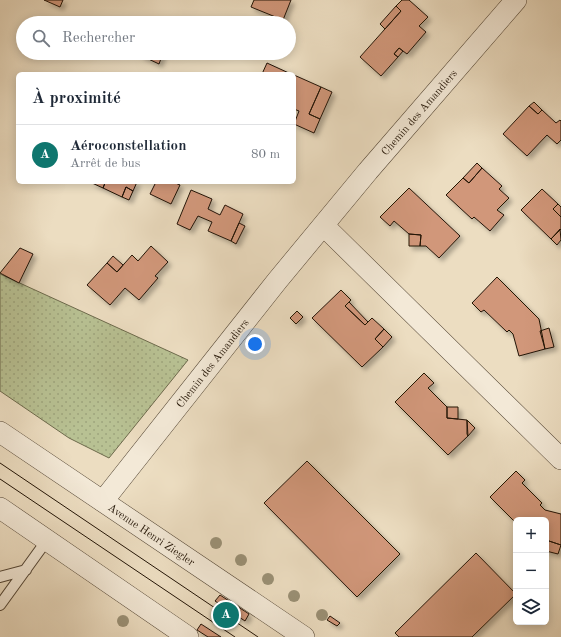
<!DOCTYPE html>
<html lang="fr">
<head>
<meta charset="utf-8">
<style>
  :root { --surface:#fff; --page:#f2f2f3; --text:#1f2937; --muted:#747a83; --line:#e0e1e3; --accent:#0f766e }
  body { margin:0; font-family:"Old Standard TT",serif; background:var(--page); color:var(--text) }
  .controls { position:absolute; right:12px; bottom:12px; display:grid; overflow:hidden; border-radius:6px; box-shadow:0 2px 10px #0003 }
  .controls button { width:36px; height:36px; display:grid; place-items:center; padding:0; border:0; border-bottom:1px solid var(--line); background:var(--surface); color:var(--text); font:20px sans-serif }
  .you { position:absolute; left:255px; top:344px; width:14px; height:14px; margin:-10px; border:3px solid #fff; border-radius:50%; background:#1a73e8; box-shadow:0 0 0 6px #1a73e833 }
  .badge { display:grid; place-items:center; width:26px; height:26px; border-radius:50%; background:var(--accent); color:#fff; font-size:13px; font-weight:700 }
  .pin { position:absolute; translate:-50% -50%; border:2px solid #fff; box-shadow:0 1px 4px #0006 }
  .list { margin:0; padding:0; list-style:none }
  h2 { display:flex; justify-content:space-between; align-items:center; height:52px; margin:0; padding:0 16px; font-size:17px }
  h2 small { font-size:13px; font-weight:400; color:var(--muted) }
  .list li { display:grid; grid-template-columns:26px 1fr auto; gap:12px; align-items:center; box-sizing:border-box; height:60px; padding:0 16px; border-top:1px solid var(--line) }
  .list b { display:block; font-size:15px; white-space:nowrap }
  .list p { margin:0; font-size:13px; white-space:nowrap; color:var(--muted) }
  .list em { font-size:13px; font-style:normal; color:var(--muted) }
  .icon { flex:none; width:22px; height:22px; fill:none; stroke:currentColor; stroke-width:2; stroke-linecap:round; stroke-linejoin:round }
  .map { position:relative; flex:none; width:561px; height:637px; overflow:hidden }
  .search { position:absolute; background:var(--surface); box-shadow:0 2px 10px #0003; left:16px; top:16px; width:280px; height:44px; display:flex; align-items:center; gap:10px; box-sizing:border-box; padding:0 14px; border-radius:22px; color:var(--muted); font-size:15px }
  .panel { position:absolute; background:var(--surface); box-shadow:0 2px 10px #0003; left:16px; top:72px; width:280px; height:112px; border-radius:6px }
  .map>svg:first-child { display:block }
</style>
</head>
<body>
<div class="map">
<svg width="561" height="637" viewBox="0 0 561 637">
  <defs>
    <pattern id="grass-dots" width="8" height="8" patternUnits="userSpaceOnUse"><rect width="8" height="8" fill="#b8c193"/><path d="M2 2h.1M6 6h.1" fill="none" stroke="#9ea57d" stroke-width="1.8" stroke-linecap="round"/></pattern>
    <filter id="shadow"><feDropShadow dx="3.5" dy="3.5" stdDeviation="2" flood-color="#0004"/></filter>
  </defs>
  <rect width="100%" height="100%" fill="#ecddc1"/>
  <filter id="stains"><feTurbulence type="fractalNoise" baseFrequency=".005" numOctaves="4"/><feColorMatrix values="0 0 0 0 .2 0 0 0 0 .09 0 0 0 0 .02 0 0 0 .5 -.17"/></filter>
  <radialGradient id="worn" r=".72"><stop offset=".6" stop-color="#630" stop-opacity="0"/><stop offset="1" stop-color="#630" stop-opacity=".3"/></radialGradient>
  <path fill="url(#grass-dots)" stroke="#6d6a4c" d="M0,274L188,360L109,458L69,438L0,391Z"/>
  <path fill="#d1977a" stroke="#221406" filter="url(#shadow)" d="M44,0H63L60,7Z
    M254,0H291L283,20L251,7Z
    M402,0H409L428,17L419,26L426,32L407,54L399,48L394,54L398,57L381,76L360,57L401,11L396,6Z
    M396,6L401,11L385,29L380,24Z
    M399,48L403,51L398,57L394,54Z
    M141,53H163L159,64L140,55Z
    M267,63L291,74H262Z
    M294,75L321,87L309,114L320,119L314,133L294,124L299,111L294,109Z
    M321,87L332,92L320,119L309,114Z
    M534,102L542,110L538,114L529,106Z
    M529,106L538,114L542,110L556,123L560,120L561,121V140L557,144L547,135L527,156L503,134Z
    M477,163L482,168L469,183L463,178Z
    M482,168L502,186L499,189L509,198L497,210L504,215L490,231L474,217L472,219L446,195L463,178L469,183Z
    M93,182H102L105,183L103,188L92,183Z
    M102,182H137L133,191L126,187L122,197L103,188L105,183Z
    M156,182H173L180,185L171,204L150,194Z
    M126,187L133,191L129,200L122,197Z
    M409,188L460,236L439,258L426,246H420L421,235L409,234L394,221L390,226L380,217Z
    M542,189L558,204L553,209L561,217V229L551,239L521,210Z
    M191,190L212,199L208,209L220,215L225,205L243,214L231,241L208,231L212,222L198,216L190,230L177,224Z
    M558,204L561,207V217L553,209Z
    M239,223L245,226L236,244L231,241Z
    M560,229L561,240L557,245L551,239Z
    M409,234L421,235L420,246H409Z
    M151,246L168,262L155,276L158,278L139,300L125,288L110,305L87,285L107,263L117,272L132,255L138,261Z
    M20,248L33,254L19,283L0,273Z
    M113,256L123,265L117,272L107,263Z
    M497,277L539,319L545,349L519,356L513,334L509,330L507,332L484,310L481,312L472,303Z
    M341,290L351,300L345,306L365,325L372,318L384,329L375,339L383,347L362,367L312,318Z
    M349,302L368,322L365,325L345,306Z
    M297,311L303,317L296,324L290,318Z
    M549,328L554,347L545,349L540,331Z
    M384,329L392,337L383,347L375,339Z
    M424,373L434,383L428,388L447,407V418L467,420L468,436L448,455L395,402Z
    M447,407H458V419L447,418Z
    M467,420L475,428L468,436L467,434Z
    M307,461L400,554L357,597L264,503Z
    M516,471L525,480L522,483L542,503L540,505L545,510L561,514V545L546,540V520H516V523L490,497Z
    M546,540L561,545L558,554L546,551Z
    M476,553L516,594L472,637H399L395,633Z
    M220,595L249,614L245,621L215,601Z
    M330,616L340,623L337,626L327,620Z
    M201,624L221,637H208L197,630Z"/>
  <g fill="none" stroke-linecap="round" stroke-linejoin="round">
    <g stroke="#544635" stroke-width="12">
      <path id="lane" d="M0,577L26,570
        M0,605L47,540"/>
    </g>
    <g stroke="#544635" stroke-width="22">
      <g id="street">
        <path d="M324,226L561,459"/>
        <path id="s1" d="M0,432L304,637"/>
        <path id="s2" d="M103,501L277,281L368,171L516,0"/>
        <path d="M0,508L188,637"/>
      </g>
    </g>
    <use href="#lane" stroke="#f3e9d7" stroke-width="10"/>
    <use href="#street" stroke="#f3e9d7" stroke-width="21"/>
    <path stroke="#221406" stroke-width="1" d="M0,463L258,637
      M0,479L235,637"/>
  </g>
  <g fill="#9a9075">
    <circle cx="216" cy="543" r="6"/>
    <circle cx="241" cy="560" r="6"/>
    <circle cx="268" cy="579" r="6"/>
    <circle cx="294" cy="596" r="6"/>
    <circle cx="322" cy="615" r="6"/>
    <circle cx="123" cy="621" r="6"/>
  </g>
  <g text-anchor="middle" stroke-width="3.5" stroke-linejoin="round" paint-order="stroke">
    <g font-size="11" fill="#221406" stroke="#f3e9d7">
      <text dy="4" stroke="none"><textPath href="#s2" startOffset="501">Chemin des Amandiers</textPath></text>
      <text dy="4" stroke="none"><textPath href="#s2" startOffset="176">Chemin des Amandiers</textPath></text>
      <text dy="4" stroke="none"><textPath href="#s1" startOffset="183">Avenue Henri Ziegler</textPath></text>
    </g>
  </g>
  <rect width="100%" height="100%" filter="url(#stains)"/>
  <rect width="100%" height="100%" fill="url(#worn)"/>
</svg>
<div class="controls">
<button>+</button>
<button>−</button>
<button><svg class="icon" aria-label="layers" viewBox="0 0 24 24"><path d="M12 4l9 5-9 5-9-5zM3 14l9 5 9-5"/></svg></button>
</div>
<div class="you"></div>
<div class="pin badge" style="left:226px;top:615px">A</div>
<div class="search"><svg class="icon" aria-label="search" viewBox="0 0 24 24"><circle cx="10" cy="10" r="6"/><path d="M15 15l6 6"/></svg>Rechercher</div>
<section class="panel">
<h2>À proximité<small></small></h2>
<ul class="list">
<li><span class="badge">A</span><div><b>Aéroconstellation</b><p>Arrêt de bus</p></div><em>80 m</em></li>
</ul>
</section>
</div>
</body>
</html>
